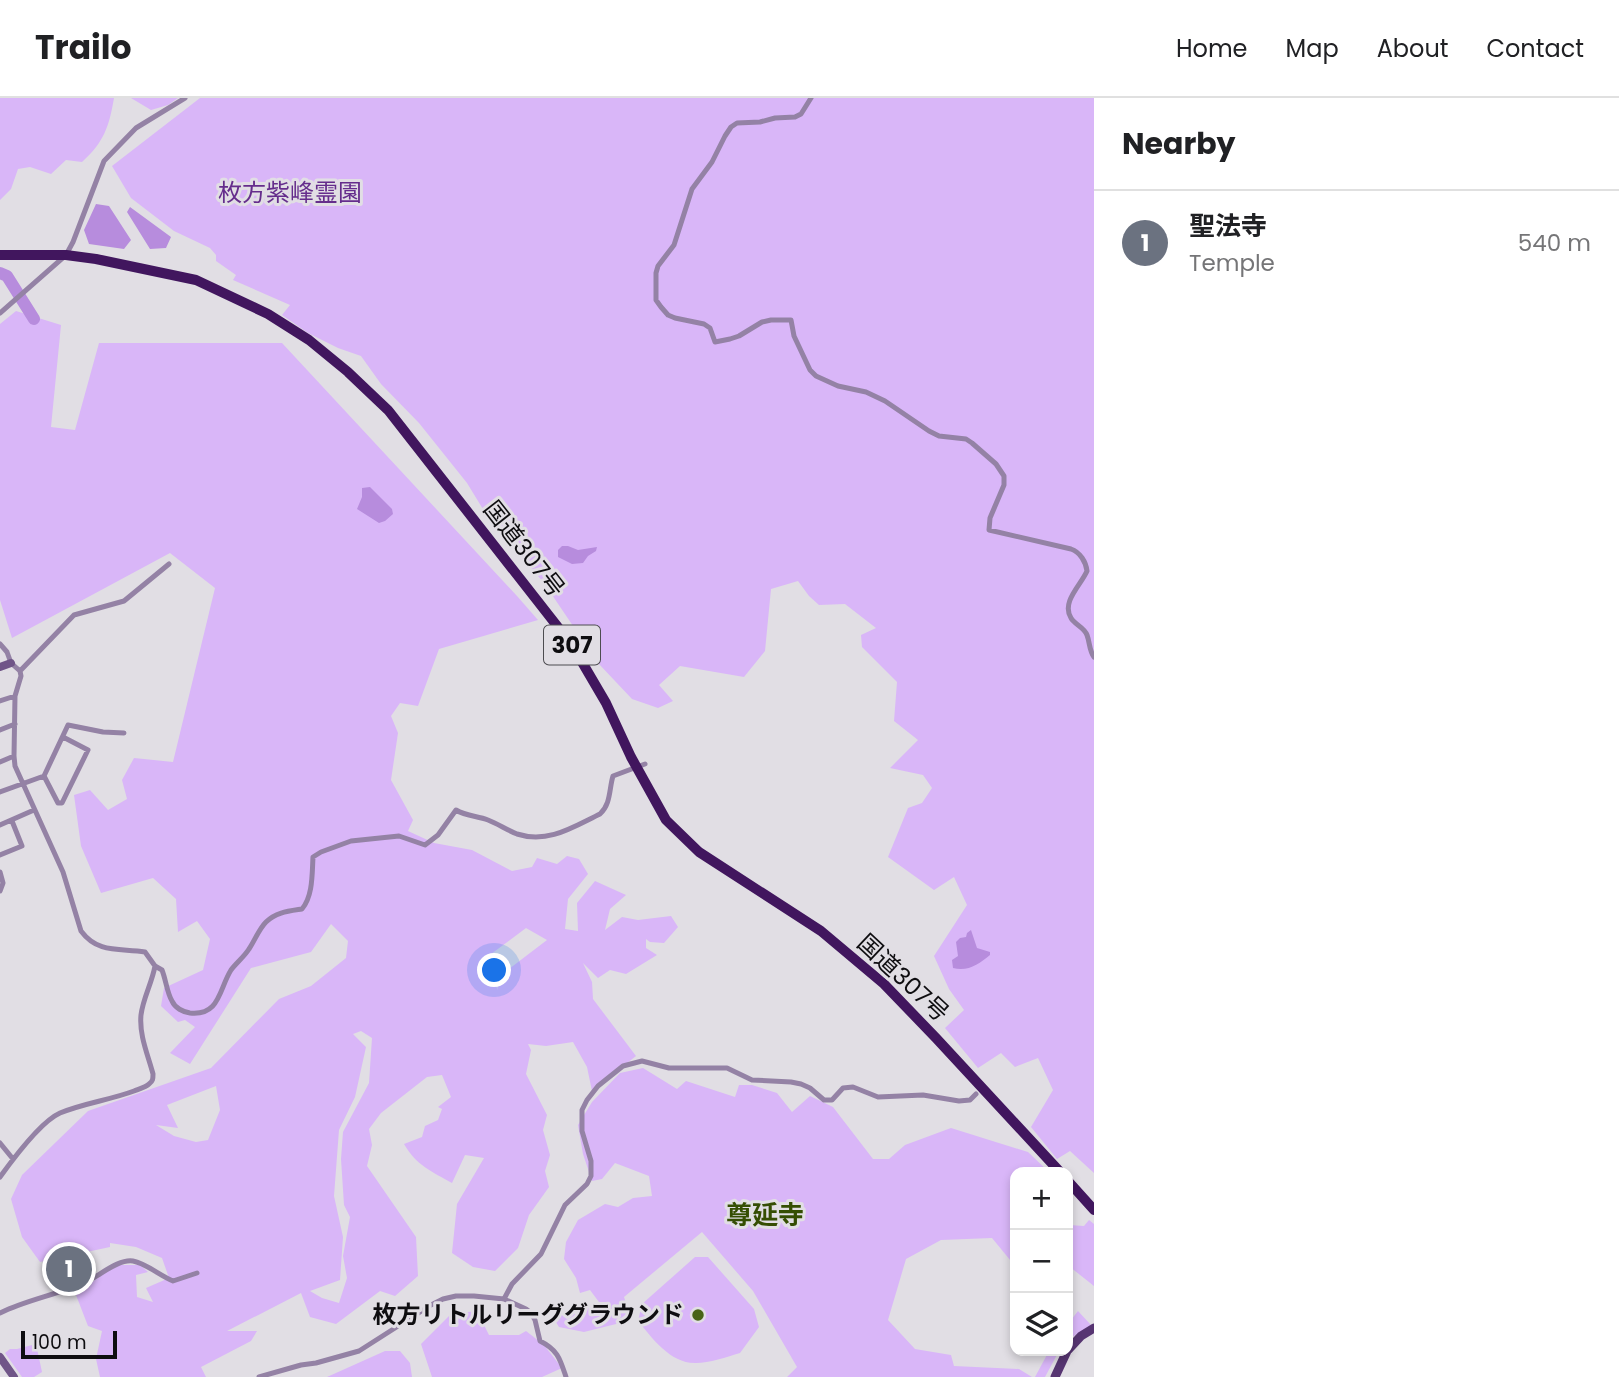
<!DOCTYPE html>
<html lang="en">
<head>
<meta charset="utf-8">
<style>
  :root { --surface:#fff; --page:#f2f2f2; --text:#202124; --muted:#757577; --line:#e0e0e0; --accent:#1a73e8 }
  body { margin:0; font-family:Poppins,"Noto Sans JP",sans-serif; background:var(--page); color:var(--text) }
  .controls { position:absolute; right:21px; bottom:21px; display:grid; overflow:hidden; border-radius:14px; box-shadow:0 4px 10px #0003 }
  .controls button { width:63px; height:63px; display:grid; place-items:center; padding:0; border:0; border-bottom:2px solid var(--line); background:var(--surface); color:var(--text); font:35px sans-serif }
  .scale { position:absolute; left:21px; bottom:18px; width:96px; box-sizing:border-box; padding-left:7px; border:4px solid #0e0d10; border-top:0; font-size:19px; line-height:24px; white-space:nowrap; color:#0e0d10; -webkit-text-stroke:5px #e1dee4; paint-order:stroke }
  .you { position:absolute; left:495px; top:873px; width:24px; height:24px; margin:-18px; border:5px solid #fff; border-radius:50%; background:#1a73e8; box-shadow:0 0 0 10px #1a73e833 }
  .badge { display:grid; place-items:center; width:46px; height:46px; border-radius:50%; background:var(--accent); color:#fff; font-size:23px; font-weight:700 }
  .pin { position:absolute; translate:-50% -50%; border:4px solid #fff; box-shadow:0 2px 7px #0006 }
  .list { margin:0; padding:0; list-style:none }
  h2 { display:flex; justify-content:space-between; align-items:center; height:91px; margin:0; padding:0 28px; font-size:30px }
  h2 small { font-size:23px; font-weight:400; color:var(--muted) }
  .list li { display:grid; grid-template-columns:46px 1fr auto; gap:21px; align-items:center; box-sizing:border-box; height:105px; padding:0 28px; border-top:2px solid var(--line) }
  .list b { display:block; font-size:26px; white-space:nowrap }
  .list p { margin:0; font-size:23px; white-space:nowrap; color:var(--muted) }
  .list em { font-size:23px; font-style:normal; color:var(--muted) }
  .icon { flex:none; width:38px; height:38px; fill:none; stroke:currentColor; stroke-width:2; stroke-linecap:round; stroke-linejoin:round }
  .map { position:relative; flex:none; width:1094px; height:1279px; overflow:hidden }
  header { display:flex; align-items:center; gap:42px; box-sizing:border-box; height:98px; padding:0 35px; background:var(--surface); border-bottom:2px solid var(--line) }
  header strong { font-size:33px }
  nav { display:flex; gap:38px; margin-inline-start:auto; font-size:24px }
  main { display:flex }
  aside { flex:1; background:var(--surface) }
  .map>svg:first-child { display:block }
</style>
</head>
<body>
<header>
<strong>Trailo</strong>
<nav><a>Home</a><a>Map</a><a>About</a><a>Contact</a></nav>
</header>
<main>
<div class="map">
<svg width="1094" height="1279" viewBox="0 0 1094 1279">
  <rect width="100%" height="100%" fill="#e1dee4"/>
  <path fill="#d9b6f8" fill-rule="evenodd" d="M0,0H114C109,29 104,44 82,64L66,62L51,76L30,69L18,71L11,91L0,102Z
    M131,0H178L168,7L151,12Z
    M200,0H1094V1075L1070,1053L1057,1061L1031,1029L1053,992L1038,960L1015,969L1001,955L978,970L945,930L964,912L949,891L934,858L967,807L954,779L934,792L888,759L908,710L922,705L932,690L923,677L890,670L918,642L894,623L897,584L862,549L861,537L876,530L845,506L819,507L809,498L798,483L771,491L765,553L744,579L680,568L659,587L673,603L658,610L632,601L598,565L544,485L489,421L467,385L419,325L381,286L361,258L338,250L308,235L282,217L290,207L233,182L236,177L216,163V157L210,150L174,133L131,100L112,68Z
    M16,213L61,227L51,329L75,332L99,245H282L517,498L538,522L439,551L418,608L400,605L391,618L398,635L391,682L413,722L408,733L434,745L472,752L512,773L532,769L537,760L557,766L567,758L579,761L588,776L568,801L565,831L578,833L577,805L595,783L626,797L610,811L605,832L622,819L638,822L671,818L678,829L664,845L650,844L646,841V850L657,857L626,876L610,872L598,880L583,865L592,884L593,901L636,958L592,993L587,969L573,944L546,948L528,946L531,952L526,976L547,1017L543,1032L550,1057L545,1073L549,1089L529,1117L518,1150L495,1173L473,1169L452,1155L457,1106L484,1060L465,1057L452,1085C432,1074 416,1067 404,1046L422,1039L425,1028L438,1022L442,1011L438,1009L451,999L442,977L427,979L381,1015L369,1031L372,1047L367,1068L416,1139L418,1178L395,1198L380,1193L336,1226L310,1219L301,1195L227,1233H257L251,1243L201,1269L206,1279H100L96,1261L102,1233L88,1228L76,1197L114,1167H140L148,1174L136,1177L137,1199L153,1204L146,1190L169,1180L162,1160L136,1149L110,1145V1149L40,1164L22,1139L11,1101L22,1077L88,1013L211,970L279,901L311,888L346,860L348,843L331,826L311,854L251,870L190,966L170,955L195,929L185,922L178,924L161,908L164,890L203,872L210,841L197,823L178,834L176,801L153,780L101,795L81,748L74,697L90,692L108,712L127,701L122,682L134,660L173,664L215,490L170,455L12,540L0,502V226ZM526,830L547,842L496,881L498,892L489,874L487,859ZM361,933L372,940L369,985L343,1034L341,1061L344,1107L350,1119L343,1158L347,1180L339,1205L322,1200L310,1193L340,1182L343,1139L334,1098L339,1032L355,999L366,949L353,936ZM216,988L220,1012L208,1042L196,1044L174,1038L156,1027L178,1030L167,1007Z
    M643,970L677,991L686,983L735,999L739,987H752L777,995L792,1014L810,998L833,1009L873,1061H889L905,1047L951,1030L1028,1054L1049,1074H1015V1168L992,1140L941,1142L906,1161L888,1222L915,1251L951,1257L954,1268L1019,1271L1032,1279H787L797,1269L753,1193L702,1134L624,1199L629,1214L616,1226L584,1234L559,1229L552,1218L568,1212L577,1217L599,1204L590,1192L580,1195L576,1180L564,1161L566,1144L578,1122L605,1106L618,1109L633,1100L652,1098L649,1078L615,1065L602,1081L592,1083L583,1056L578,1027L592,1004L620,975Z
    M1089,1122L1094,1126V1188L1070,1169H1068V1125L1069,1127L1084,1128Z
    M695,1159H708L754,1211L759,1229L740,1255C727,1259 709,1265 696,1265C671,1266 652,1240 638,1223L642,1206Z
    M477,1213L489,1237H519L526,1233L544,1247L562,1270L542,1279H432L421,1246L451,1216Z
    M1078,1213L1091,1227L1068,1242V1226Z
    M36,1246L42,1274L34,1279H22L5,1255L10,1251H17Z
    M385,1253H400L410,1265L412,1279H327Z
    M1049,1253H1059L1045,1279H1035Z"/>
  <path fill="#b78cdd" d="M96,106L109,108L131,142L124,151L89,146L84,132Z
    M130,109L171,139L166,150L150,151L127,114Z
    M370,389L392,411L393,416L385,423L379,425L357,411L362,399V390Z
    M562,448H568L578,452L597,449L596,453L588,458L583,465L572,466L558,459V452Z
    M971,832L977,850L990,854V857C979,866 968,874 953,870L952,862L958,858L956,844L960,840L966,839L967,835Z"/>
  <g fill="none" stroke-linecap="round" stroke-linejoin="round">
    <path stroke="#b78cdd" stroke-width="12" d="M0,175L7,178L34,221"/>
    <path stroke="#9482a5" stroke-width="5" d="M811,0L801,16L795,19L775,20L760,24L737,25L731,29L725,38L712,64L692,91L674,147L658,168L656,175V202L661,209L668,217L675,220L704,226L710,230L715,244L730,241L739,238L762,224L771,222H791L794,238L810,272L816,278L838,288L866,294L885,303L929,333L939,338L966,341L972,345L996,366L1004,378V387L990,420L989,432L1071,451C1080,454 1086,464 1087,473C1081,487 1061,504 1071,520C1075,527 1084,529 1087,537C1090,545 1089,552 1094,559
      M0,215L66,157L73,144L104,63L136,30L185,0
      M0,546L7,554L11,565L20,573L21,578L15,598L14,658L15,668L63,774L81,833C98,856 120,850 145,854L155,868L162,872C166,882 167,895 172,903C175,910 183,914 190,915C220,918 219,891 231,872C236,865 244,859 249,851C255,842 259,831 266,824C276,814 289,813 302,811C313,798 312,776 313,759L321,754L351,743L399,738L425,747L438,737L456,712C466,718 477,718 488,722C498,726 507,732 517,736C548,746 573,729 600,716C611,706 609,691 613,678L645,666
      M20,573L74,517L124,503L169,466
      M0,603L15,598
      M0,632L15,626
      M0,664L14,658
      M44,678L58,705H62L88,652L63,639
      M0,694L44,678L68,627L103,634L124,635
      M0,727L34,712
      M0,757L22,748L12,723
      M0,774L3,785L0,793
      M0,1045L13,1061
      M0,1079C13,1061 40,1024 60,1015C84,1005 110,1002 134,993C139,991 146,989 149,986C153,983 153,981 153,976C148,957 139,937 141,917C143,900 152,885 155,868
      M504,1201L512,1186L541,1156L565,1107L587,1086L591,1078V1063L582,1033V1012L587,1002L598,988L623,968L642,963L669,970H727L752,982L791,984L801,986L810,990L824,1002H832L843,990L853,989L878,999L923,997L959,1003L970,1002L976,996
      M0,1215C30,1200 64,1196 93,1180C104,1174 120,1161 133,1163C145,1165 161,1178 173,1183L197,1175
      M259,1279L301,1267L316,1265L359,1253L431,1207L443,1201L456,1198H474L504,1201L526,1211L531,1215L535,1222L540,1243C558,1252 560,1261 566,1279"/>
    <path stroke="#705588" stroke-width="8" d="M0,569L11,565
      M0,1259L14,1279"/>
    <path stroke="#573572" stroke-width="9" d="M1068,1252L1081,1238L1094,1230
      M1055,1279L1067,1253"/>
    <path stroke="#41165e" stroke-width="10" d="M0,157H66L96,161L196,182L268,216L309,242L348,274L388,312L572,547L606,605L631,659L666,722L699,754L821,833L884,886L936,940L1060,1074
      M1068,1083L1094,1112"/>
  </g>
  <circle fill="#486417" stroke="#e1dee4" stroke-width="2.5" cx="698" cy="1217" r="7"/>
  <g text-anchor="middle" stroke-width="6" stroke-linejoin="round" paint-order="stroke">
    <rect fill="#e1dee4" stroke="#4d4c50" stroke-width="2" x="544" y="527.5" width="56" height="39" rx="5"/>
    <g font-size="23" font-weight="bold" fill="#0e0d10">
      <text x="572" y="555">307</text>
    </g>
    <g font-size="24" fill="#652d8c" stroke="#e1dee4">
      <text x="290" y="103">枚方紫峰霊園</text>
    </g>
    <g font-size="24" fill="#0e0d10" stroke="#e1dee4">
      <text transform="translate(524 451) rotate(52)" y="8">国道307号</text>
      <text transform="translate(903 880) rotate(43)" y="8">国道307号</text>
    </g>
    <g font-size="24" font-weight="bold" fill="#0e0d10" stroke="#e1dee4" text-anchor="end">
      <text x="684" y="1225">枚方リトルリーググラウンド</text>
    </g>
    <g font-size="26" font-weight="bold" fill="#354e03" stroke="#e1dee4">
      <text x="765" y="1126">尊延寺</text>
    </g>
  </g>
</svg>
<div class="controls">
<button>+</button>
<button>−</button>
<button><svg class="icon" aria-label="layers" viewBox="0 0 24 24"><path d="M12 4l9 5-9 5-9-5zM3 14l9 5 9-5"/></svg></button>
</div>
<div class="scale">100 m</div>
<div class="you"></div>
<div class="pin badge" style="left:69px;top:1171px;background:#6b7280">1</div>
</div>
<aside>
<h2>Nearby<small></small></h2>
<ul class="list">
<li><span class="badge" style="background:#6b7280">1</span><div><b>聖法寺</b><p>Temple</p></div><em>540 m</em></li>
</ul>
</aside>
</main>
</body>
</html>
